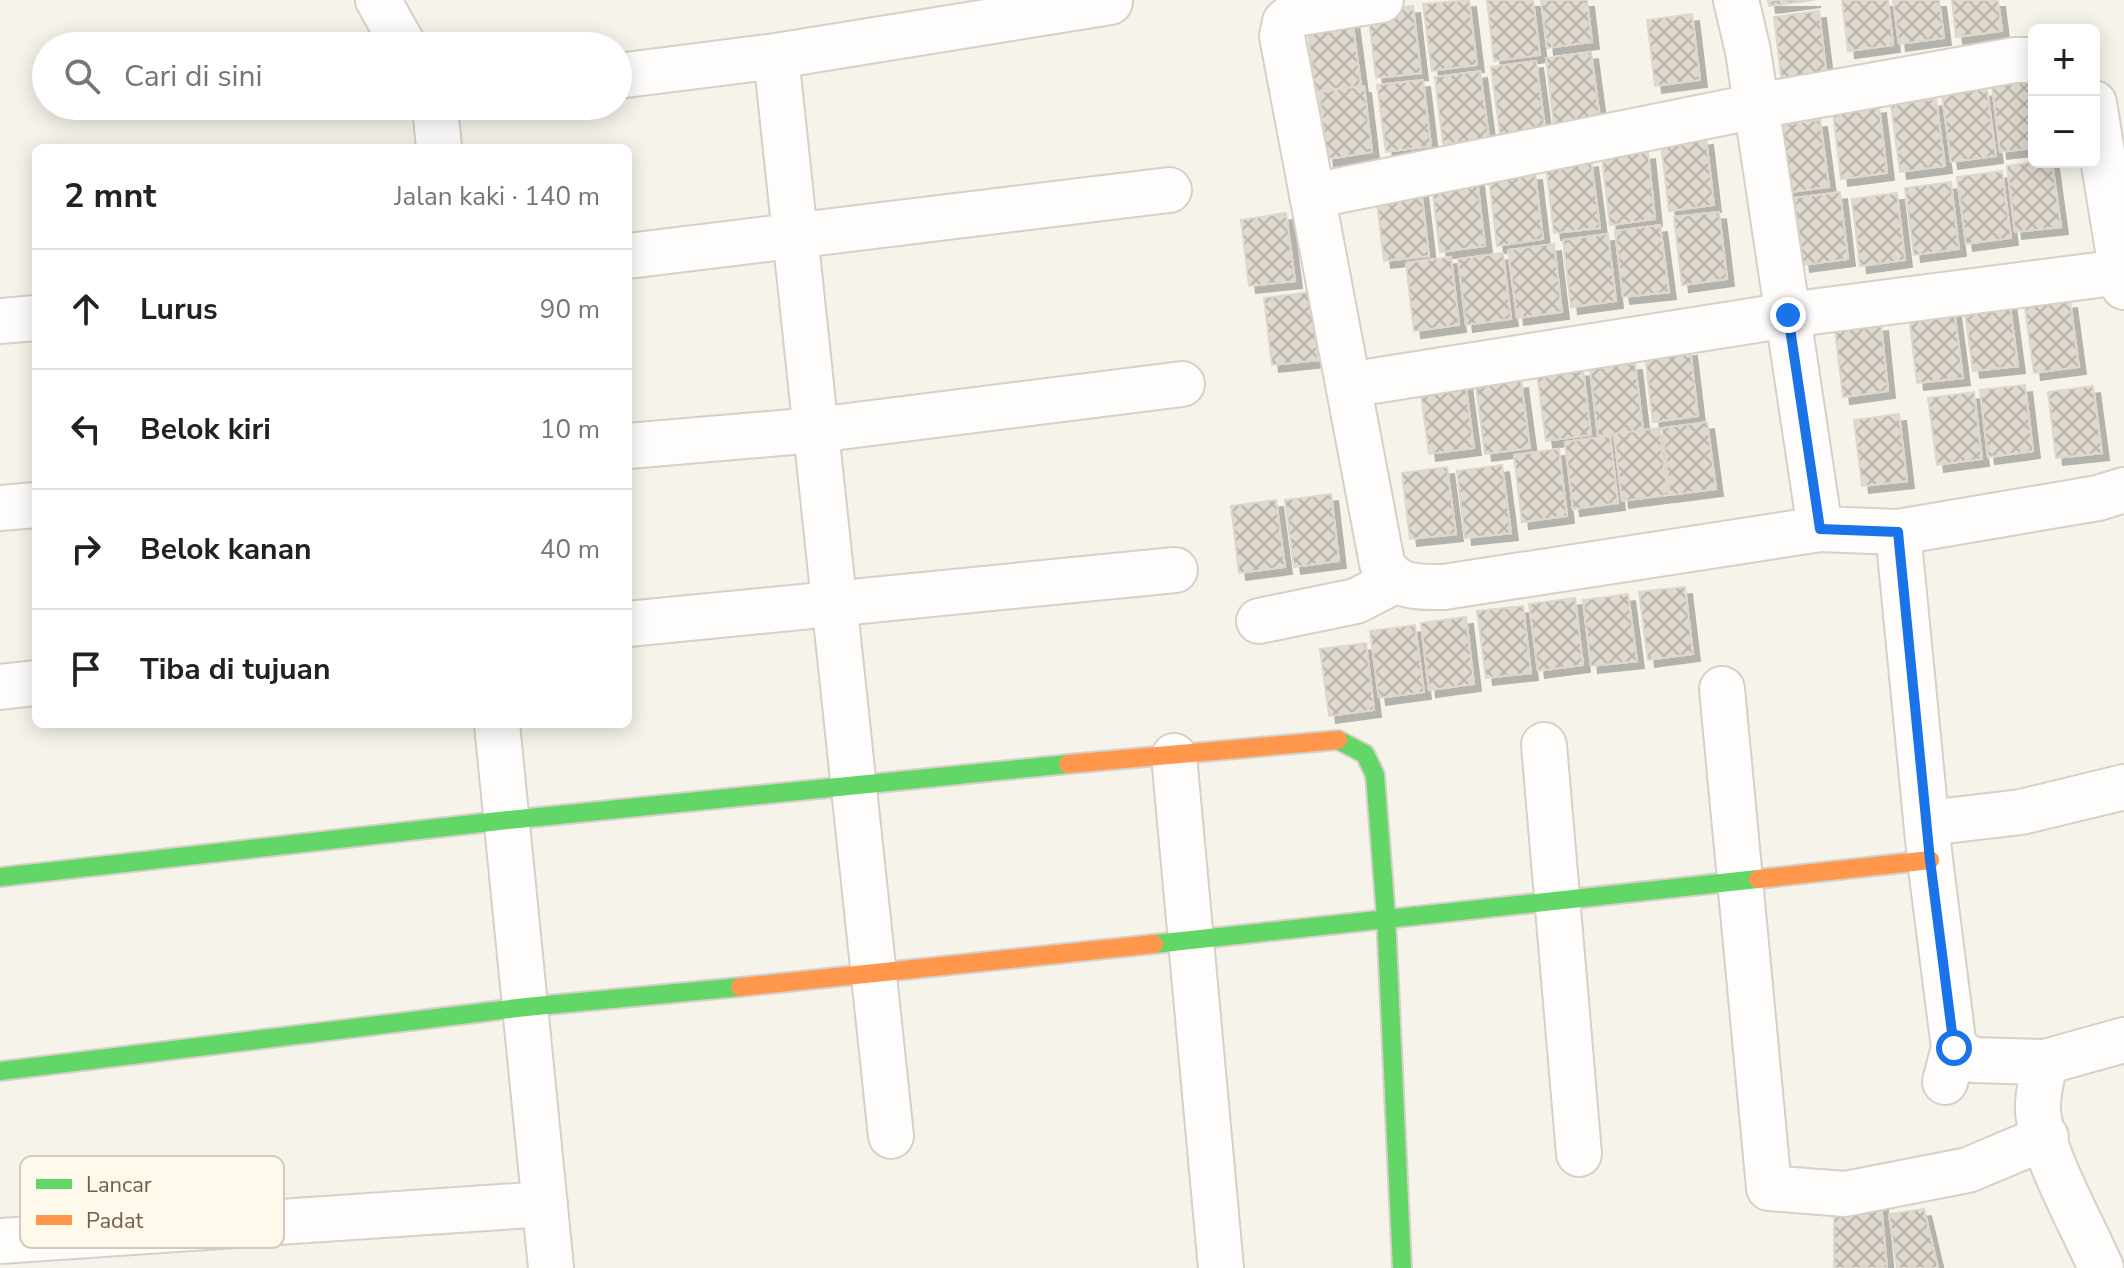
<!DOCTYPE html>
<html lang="id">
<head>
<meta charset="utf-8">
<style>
  :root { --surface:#fff; --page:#f2f2f2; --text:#222; --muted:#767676; --line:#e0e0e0 }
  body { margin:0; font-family:"Nunito Sans",sans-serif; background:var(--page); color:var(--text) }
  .controls { position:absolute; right:24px; top:24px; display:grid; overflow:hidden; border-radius:12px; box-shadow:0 4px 20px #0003 }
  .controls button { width:72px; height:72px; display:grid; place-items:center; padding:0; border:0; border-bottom:2px solid var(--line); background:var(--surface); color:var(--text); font:40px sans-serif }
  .stop { position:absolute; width:24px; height:24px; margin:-18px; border:6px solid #1a73e8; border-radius:50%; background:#fff }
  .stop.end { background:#1a73e8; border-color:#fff; box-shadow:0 2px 8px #0008 }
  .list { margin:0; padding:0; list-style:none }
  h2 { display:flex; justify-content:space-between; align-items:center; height:104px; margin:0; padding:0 32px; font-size:34px }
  h2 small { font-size:26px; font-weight:400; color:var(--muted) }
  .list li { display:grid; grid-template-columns:52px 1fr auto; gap:24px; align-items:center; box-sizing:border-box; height:120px; padding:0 32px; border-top:2px solid var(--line) }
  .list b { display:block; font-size:30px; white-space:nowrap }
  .list em { font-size:26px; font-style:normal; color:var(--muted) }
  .icon { flex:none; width:44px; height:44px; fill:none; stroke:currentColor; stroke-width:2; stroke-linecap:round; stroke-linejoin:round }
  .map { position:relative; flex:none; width:2124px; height:1268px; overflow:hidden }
  .search { position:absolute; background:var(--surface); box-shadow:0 4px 20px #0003; left:32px; top:32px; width:600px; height:88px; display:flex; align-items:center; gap:20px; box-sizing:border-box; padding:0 28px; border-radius:44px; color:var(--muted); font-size:30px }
  .panel { position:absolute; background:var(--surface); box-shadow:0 4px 20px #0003; left:32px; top:144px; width:600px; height:584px; border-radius:12px }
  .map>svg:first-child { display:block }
</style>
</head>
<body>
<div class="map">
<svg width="2124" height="1268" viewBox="0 0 2124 1268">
  <defs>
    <pattern id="building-cross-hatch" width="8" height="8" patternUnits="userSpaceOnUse" patternTransform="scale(2)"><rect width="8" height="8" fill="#e0d9cf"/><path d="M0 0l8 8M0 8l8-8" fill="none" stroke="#bab3aa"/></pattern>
    <filter id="shadow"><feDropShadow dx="7" dy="7" stdDeviation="0" flood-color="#0004"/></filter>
  </defs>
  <rect width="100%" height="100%" fill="#f6f3ea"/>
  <path fill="url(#building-cross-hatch)" stroke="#dfd7cc" stroke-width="2" filter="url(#shadow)" d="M1469,0L1477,65L1432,71L1423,4Z
    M1487,0H1533L1540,55L1494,61Z
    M1541,0H1587L1592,42L1547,48Z
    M1768,0H1814L1769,6Z
    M1842,0H1888L1893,45L1848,51Z
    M1893,0H1939L1944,38L1899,44Z
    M1952,0H1998L2002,31L1956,37Z
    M1413,6L1421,73L1376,78L1368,11Z
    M1819,11L1827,78L1782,84L1774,17Z
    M1692,14L1700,80L1655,86L1647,20Z
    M1352,18L1361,86L1315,91L1307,24Z
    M1591,52L1600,119L1554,125L1546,58Z
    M1536,61L1545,128L1500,134L1491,67Z
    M1480,71L1489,138L1443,144L1435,77Z
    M1423,80L1431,146L1386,152L1377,85Z
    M2034,80V148L2000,152L1992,85Z
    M1364,86L1372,152L1327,159L1319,92Z
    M1987,89L1996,156L1951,162L1942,95Z
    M1936,99L1945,166L1900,172L1891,105Z
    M1879,106L1887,173L1841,179L1833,112Z
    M1820,120L1829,187L1784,193L1775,125Z
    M1706,138L1714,205L1669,211L1661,144Z
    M1648,152L1655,219L1610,225L1602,158Z
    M1591,160L1600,228L1554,233L1546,166Z
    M2034,162H2052L2061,227L2015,232L2007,166Z
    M2002,171L2011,238L1966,244L1957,177Z
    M1535,173L1543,239L1497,246L1489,178Z
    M1477,179L1485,246L1440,252L1432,185Z
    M1951,182L1959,249L1914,255L1905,188Z
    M1421,189L1429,256L1384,261L1376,195Z
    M1840,192L1848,259L1803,265L1794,198Z
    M1897,193L1905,260L1860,266L1852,199Z
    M1719,212L1727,279L1682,285L1674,217Z
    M1286,213L1295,281L1249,286L1241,220Z
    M1660,225L1669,292L1623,297L1615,231Z
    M1608,234L1616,301L1571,307L1563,240Z
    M1554,244L1562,312L1517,318L1508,250Z
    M1503,253L1511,319L1466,325L1458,259Z
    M1451,257L1459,325L1414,331L1406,263Z
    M1310,292L1318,360L1272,365L1264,298Z
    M2009,299L2018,366L1973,371L1964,305Z
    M2070,301L2079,367L2034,373L2025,307Z
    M1954,310L1963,378L1917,383L1909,316Z
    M1881,324L1888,391L1843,397L1835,330Z
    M1690,349L1698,416L1653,422L1645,355Z
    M1635,363L1643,430L1598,436L1590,369Z
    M1583,369L1591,435L1546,441L1537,374Z
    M1465,381L1474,448L1429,454L1420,387Z
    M1521,381L1530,448L1485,454L1476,387Z
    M2025,385L2033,451L1988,457L1980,390Z
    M2093,386L2102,453L2056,458L2048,392Z
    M1974,392L1982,459L1937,465L1928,398Z
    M1899,414L1907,481L1862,486L1854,420Z
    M1707,422L1716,489L1670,495L1662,428Z
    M1659,428L1668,495L1622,501L1614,434Z
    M1610,436L1618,503L1573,509L1565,442Z
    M1559,449L1567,516L1522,522L1514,455Z
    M1502,465L1511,533L1465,538L1457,471Z
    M1447,467L1456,534L1410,539L1402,473Z
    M1331,494L1339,561L1294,567L1285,500Z
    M1276,500L1285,567L1239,573L1231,506Z
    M1685,587L1693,654L1648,660L1639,592Z
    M1628,594L1637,661L1591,666L1583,600Z
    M1575,598L1583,665L1538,671L1529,604Z
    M1523,606L1531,673L1486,678L1477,611Z
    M1466,617L1474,684L1429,690L1421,623Z
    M1415,625L1424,692L1379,698L1370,631Z
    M1366,643L1374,710L1329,716L1320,649Z
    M1881,1204L1887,1268H1834V1214Z
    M1924,1209L1938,1268H1897L1889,1214Z"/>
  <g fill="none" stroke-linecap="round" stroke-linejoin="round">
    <g stroke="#d5d0c8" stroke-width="48">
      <path id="street" d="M378,0L404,46
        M1381,0L1295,14L1285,22L1282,36L1382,563C1395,589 1418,587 1444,587L1820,529L1898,532L2098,498L2124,490
        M1736,0L1748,51L1820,529
        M776,56L891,1136
        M618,76L776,56L1110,2
        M2094,103L2124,287
        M435,106L439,148
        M1312,196L1757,106L2015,60H2034
        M628,256L1169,190
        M0,321L36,318
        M1348,385L1788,315L2121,272
        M628,446L816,430L1182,384
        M0,508L36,505
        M1898,532L1930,860L1954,1048L1945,1082
        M1259,621L1356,601L1395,581
        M628,624L1175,570
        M0,687L36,683
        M1722,689L1769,1188L1845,1194L1968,1170L2046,1137
        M497,724L551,1268
        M1544,745L1579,1154
        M1174,756L1221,1268
        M1928,823L2021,812L2124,787
        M1954,1048L1973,1060L2045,1062
        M0,1241L545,1204
        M2101,1268C2083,1226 2042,1155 2038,1111C2037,1095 2042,1078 2045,1062L2124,1040"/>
    </g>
    <g stroke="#d6d0c8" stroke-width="22">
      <path id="fast" d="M1338,740L1365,754L1375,775L1386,917L1402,1268
        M0,877L508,820L1068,764
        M1154,944L1758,879
        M0,1071L526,1007L740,987"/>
    </g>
    <g stroke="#d6d0c8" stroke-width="22">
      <path id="slow" d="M1068,764L1338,740
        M1758,879L1930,860
        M740,987L1154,944"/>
    </g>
    <use href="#street" stroke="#fefdfc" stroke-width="44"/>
    <use href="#fast" stroke="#63d668" stroke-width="18"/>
    <use href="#slow" stroke="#ff974d" stroke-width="18"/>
  </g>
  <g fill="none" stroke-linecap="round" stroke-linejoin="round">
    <path stroke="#1a73e8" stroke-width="10" d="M1788,315L1820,529L1898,532L1930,860L1954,1048"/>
  </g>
  <rect x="20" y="1156" width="264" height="92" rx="12" fill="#fef9eb" stroke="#d4cabb" stroke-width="2"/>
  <rect x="36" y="1179" width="36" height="10" fill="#63d668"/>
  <rect x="36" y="1215" width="36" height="10" fill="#ff974d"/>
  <g font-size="22" fill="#735e4b">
    <text x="86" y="1192">Lancar</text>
    <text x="86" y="1228">Padat</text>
  </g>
</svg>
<div class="controls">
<button>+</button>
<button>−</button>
</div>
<div class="stop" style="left:1954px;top:1048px"></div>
<div class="stop end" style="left:1788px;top:315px"></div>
<div class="search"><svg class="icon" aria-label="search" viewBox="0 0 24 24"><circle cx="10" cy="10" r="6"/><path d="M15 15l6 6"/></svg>Cari di sini</div>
<section class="panel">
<h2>2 mnt<small>Jalan kaki · 140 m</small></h2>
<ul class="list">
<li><svg class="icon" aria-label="ahead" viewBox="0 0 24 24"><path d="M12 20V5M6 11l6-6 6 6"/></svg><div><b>Lurus</b></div><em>90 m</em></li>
<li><svg class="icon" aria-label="left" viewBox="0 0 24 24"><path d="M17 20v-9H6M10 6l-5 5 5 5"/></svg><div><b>Belok kiri</b></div><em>10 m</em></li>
<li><svg class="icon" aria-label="right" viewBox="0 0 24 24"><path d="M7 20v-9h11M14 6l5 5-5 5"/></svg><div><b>Belok kanan</b></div><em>40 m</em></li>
<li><svg class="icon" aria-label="arrive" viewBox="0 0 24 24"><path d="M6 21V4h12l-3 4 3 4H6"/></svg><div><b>Tiba di tujuan</b></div></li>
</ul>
</section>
</div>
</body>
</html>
